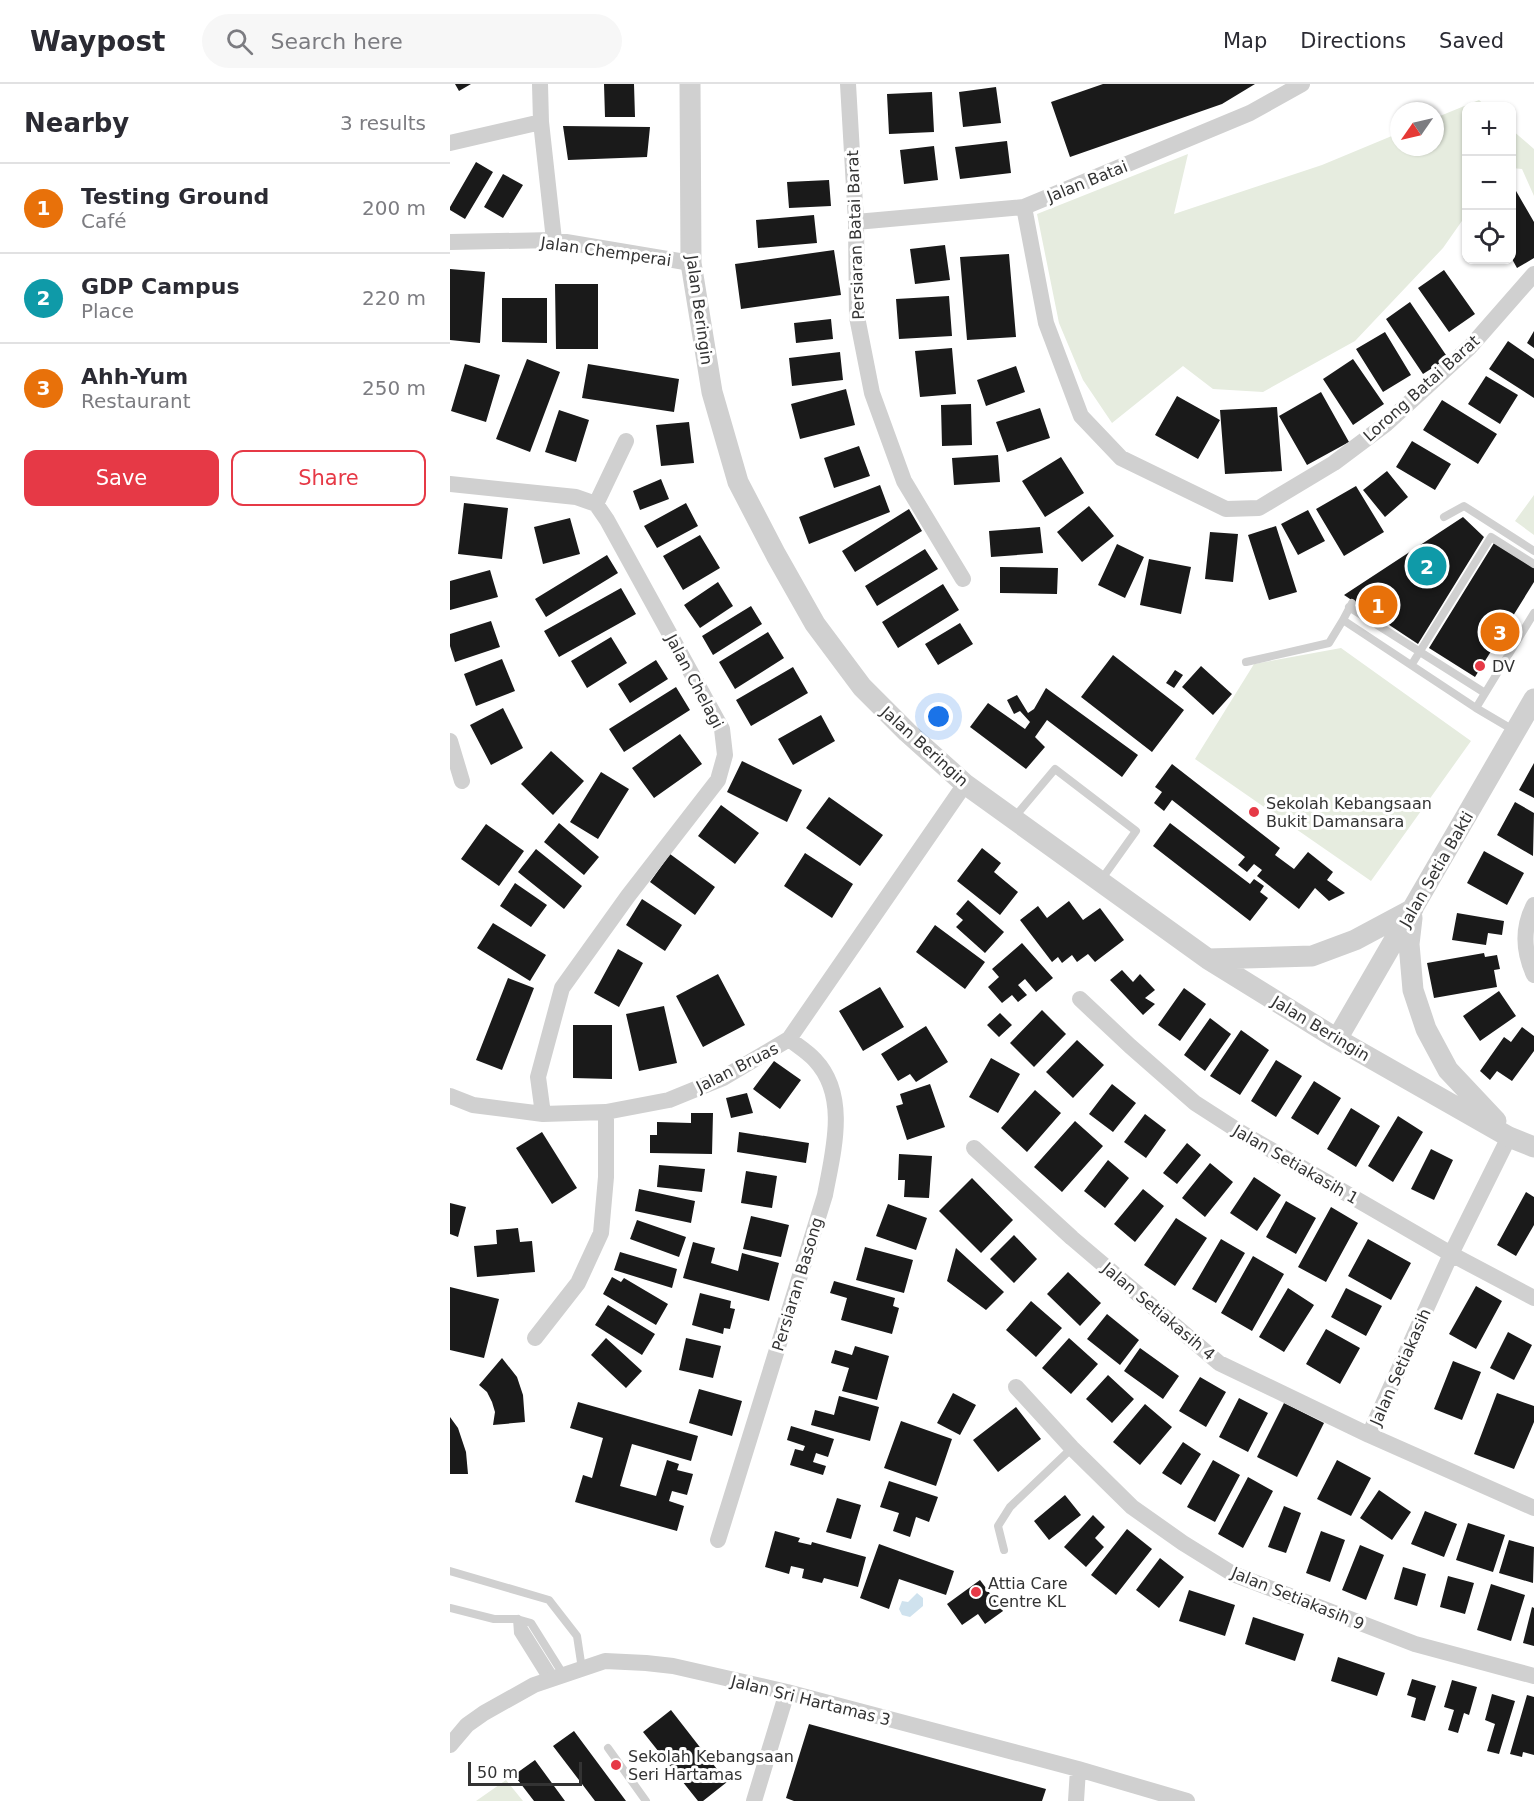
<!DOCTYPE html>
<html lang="en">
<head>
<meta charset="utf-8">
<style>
  :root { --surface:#fff; --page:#f7f7f7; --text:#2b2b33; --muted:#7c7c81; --line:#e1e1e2; --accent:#e63946 }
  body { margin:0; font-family:"DejaVu Sans",sans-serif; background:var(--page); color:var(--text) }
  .controls { position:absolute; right:18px; top:18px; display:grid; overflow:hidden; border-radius:12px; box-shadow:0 2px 4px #0004 }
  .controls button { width:54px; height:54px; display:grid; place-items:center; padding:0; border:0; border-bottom:2px solid var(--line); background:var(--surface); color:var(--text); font:30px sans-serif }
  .compass { position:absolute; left:940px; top:18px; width:54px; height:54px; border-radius:50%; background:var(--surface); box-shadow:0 2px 4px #0004; rotate:236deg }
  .scale { position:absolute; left:18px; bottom:15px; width:114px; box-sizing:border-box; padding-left:6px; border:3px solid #333; border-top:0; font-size:16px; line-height:21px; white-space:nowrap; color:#333; -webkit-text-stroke:4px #fff; paint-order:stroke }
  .you { position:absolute; left:489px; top:633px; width:21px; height:21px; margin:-15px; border:4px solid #fff; border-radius:50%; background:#1a73e8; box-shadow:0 0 0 9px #1a73e833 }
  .badge { display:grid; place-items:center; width:39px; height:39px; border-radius:50%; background:var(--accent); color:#fff; font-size:20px; font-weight:700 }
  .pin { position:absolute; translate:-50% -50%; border:3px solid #fff; box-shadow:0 2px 6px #0006 }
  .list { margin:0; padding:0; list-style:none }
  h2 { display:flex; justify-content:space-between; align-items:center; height:78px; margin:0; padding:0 24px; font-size:26px }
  h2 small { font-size:20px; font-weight:400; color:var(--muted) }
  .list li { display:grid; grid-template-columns:39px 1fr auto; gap:18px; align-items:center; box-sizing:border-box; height:90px; padding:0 24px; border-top:2px solid var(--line) }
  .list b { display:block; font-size:22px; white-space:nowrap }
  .list p { margin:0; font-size:20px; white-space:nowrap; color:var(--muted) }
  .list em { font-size:20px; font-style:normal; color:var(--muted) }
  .actions { display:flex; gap:12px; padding:18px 24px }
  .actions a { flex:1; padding:14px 0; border:2px solid var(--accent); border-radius:12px; text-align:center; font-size:21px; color:var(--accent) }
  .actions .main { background:var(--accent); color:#fff }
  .icon { flex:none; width:33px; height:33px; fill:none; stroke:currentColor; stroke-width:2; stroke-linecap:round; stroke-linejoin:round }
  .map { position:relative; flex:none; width:1084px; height:1717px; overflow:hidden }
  header { display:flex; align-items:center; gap:36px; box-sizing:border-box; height:84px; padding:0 30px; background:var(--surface); border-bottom:2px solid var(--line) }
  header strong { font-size:28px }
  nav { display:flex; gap:33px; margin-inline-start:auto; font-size:21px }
  .search { width:420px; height:54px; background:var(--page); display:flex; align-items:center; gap:15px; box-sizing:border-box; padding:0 21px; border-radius:33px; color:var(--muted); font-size:22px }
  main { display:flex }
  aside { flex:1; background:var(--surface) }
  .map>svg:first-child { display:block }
</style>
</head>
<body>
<header>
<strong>Waypost</strong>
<div class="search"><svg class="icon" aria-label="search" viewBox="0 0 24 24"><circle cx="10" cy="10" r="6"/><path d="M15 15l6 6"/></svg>Search here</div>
<nav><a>Map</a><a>Directions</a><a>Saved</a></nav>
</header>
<main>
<aside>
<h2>Nearby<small>3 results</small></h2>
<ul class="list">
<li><span class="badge" style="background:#e8710a">1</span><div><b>Testing Ground</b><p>Café</p></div><em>200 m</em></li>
<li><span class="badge" style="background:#0f9aa8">2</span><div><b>GDP Campus</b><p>Place</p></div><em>220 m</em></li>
<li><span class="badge" style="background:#e8710a">3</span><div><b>Ahh-Yum</b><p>Restaurant</p></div><em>250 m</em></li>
</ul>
<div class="actions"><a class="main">Save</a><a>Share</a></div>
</aside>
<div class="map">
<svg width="1084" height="1717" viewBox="0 0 1084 1717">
  <rect width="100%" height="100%" fill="#fff"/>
  <path fill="#e6ecdf" d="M1029,16L1036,22H1016V113L1014,134L993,164L905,257L813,308L763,305L733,282L662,339L633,296L609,239L587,130L738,70L724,130L872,81L949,49V63H985V34Z
    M1062,46L1084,65V112L1072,85L1062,84Z
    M1084,411V451L1065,437Z
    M891,564L1021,657L921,797L745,675L804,580Z
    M56,1696L73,1717H26Z"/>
  <path fill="#cfe2ee" d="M467,1509L473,1514V1522L460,1533L452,1531L449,1525L452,1517L458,1518Z"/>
  <path fill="#1a1a1a" d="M5,0H21L9,7Z
    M154,0H184L185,33H155Z
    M653,0H805L772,20L620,73L601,18Z
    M546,3L551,39L513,43L509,8Z
    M482,8L484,48L439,50L437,10Z
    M113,42L200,43L197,73L118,76Z
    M557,57L561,89L510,95L505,63Z
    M484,62L488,96L454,100L450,66Z
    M26,78L43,88L15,135L0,126V123Z
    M53,90L73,101L53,134L34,123Z
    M379,96L381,122L339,124L337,98Z
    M1062,100L1084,138V174L1067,184L1062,175Z
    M364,131L367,159L308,164L306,136Z
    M495,161L500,196L465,200L460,165Z
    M384,166L391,211L291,225L285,180Z
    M559,170L566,253L517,256L510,173Z
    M0,185L35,188L30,259L0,256Z
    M994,186L1025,230L999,248L968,204Z
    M105,200H148V265H106Z
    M499,212L502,252L449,255L446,215Z
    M52,214H97V259L52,258Z
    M960,218L998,274L973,290L936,235Z
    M381,235L383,255L346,259L344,239Z
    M1084,247V264L1077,259Z
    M935,248L961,291L933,308L906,265Z
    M1058,257L1084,275V314L1039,285Z
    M502,264L506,310L470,313L465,267Z
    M390,268L393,296L342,302L339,274Z
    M77,275L110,288L80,368L46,355Z
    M903,275L934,320L903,341L873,295Z
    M15,280L50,291L36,338L1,327Z
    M138,280L229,295L224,328L132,314Z
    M566,282L575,308L536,322L527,296Z
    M1036,292L1068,311L1050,340L1018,320Z
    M396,305L405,341L350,355L341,320Z
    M871,308L899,358L857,381L829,332Z
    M727,312L770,336L748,375L705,351Z
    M992,316L1047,350L1028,380L973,346Z
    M521,320L522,361L492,362L491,321Z
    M827,323L832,387L775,390L770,326Z
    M590,324L600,354L557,368L546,338Z
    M109,326L139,336L126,378L95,368Z
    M239,338L244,379L211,382L206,341Z
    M962,357L1001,380L985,406L946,383Z
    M409,362L420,392L384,404L374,374Z
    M548,371L550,398L504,401L502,374Z
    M611,373L634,409L595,433L572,397Z
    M937,387L958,413L935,433L913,406Z
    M211,395L219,415L190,426L183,407Z
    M430,401L440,428L359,460L349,433Z
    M906,402L934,448L894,472L866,425Z
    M14,419L58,424L52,475L8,470Z
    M236,419L248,442L207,464L194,442Z
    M639,422L664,452L632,478L607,448Z
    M459,425L472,447L405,488L392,467Z
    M858,426L875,457L848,471L831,440Z
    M1013,433L1034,453L968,560L894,511Z
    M120,434L130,470L93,480L84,443Z
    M826,442L847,508L819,516L798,451Z
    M590,443L593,469L541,473L539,447Z
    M760,448L788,450L783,498L755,495Z
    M250,451L270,484L233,506L213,472Z
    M1044,459L1084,484V498L1025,593L979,564Z
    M667,460L694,473L675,514L648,501Z
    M475,465L488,485L427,522L415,502Z
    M157,471L168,489L96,533L85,515Z
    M699,475L741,483L731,530L690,521Z
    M550,483L608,484L607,510L550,509Z
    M40,486L48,513L0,526V497Z
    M268,498L283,522L250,544L234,521Z
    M493,500L509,526L448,564L432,538Z
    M171,504L186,530L109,573L94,547Z
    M301,522L312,540L263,571L252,552Z
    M41,537L50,563L5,578L0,562V550Z
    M510,539L523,560L488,581L475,560Z
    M318,548L334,574L285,605L269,578Z
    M161,553L177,579L137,604L121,577Z
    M663,571L734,626L702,668L631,613Z
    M52,575L65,607L26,622L14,590Z
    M206,576L218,595L180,619L168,600Z
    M751,582L782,610L763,631L732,603Z
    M343,583L358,609L301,642L286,616Z
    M725,586L733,591L724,604L716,599Z
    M226,603L240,626L174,668L159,645Z
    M596,604L688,671L672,693L597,636L585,653L595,663L576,685L520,643L538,619L575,645L580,638L570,627L564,630L557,616L567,611L578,629L584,625Z
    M53,624L73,664L41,681L20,641Z
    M371,631L385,657L343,681L328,655Z
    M230,650L252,680L204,714L182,684Z
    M101,667L134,697L103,731L71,700Z
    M292,677L352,706L337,738L277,708Z
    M1084,679V714L1069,706Z
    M722,680L830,764L825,771L844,785L858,768L883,788L877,796L895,809L879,817L865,804L849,825L807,792L812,786L804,780L797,788L788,781L795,773L722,716L714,727L704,719L712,708L705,703Z
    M151,688L179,705L148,755L120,738Z
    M379,713L433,751L410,782L356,744Z
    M1065,718L1084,729L1083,772L1047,751Z
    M271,721L309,749L285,780L248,752Z
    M109,739L149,773L134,791L94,758Z
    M720,739L800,800L804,795L814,802L810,808L818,814L800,837L703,762Z
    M36,740L74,767L49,802L11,775Z
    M532,764L551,779L544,788L568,808L550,831L507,797Z
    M86,765L132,802L114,825L68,788Z
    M1034,767L1074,789L1057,821L1017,799Z
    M355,769L403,800L382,834L334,802Z
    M220,770L265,803L245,831L200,798Z
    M65,799L97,821L81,843L50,822Z
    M192,815L232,841L215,867L176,841Z
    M518,816L554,848L535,869L506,843L513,836L506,830Z
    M619,817L633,836L650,824L674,856L645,878L638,870L627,878L622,871L612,879L608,873L602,878L570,836L588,822L597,834Z
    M1007,829L1054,837L1052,851L1038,849L1036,861L1002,856Z
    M43,839L96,871L80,897L27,864Z
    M485,841L535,878L515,905L466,868Z
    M572,859L603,894L586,908L575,895L568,901L577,911L568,918L562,911L552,919L538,903L549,893L542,885Z
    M168,865L193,879L169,923L144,909Z
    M1034,869L1035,873L1047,871L1050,885L1044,886L1047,903L984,914L977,879Z
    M672,886L683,898L690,890L705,906L695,914L705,920L693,931L660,896Z
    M268,890L295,941L253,963L226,912Z
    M58,894L84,904L52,986L26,976Z
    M430,903L454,943L413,967L389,927Z
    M734,904L756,920L730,957L708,941Z
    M1049,907L1066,932L1030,957L1013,932Z
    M214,922L227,979L189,987L176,930Z
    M592,926L616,950L584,983L560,959Z
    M550,929L562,941L549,953L537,941Z
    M760,934L781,950L755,987L734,971Z
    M123,941H162V995L123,994Z
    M476,942L498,978L466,998L460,990L448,997L431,970Z
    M1072,943L1084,952V967L1062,997L1047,987L1040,996L1030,987L1054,953L1061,958Z
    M791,946L819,966L790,1011L760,992Z
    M627,956L654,981L623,1014L596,988Z
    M541,974L570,990L548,1029L519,1013Z
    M826,976L852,992L826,1033L801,1017Z
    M324,977L351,996L330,1025L303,1005Z
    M864,997L891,1014L868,1051L841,1034Z
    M480,1000L495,1043L457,1056L446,1022L453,1020L450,1010Z
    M662,1000L686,1019L663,1048L639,1030Z
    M585,1006L611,1029L577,1068L551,1044Z
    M297,1009L303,1029L281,1034L276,1014Z
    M901,1024L930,1042L906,1083L877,1065Z
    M241,1029H263L262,1070L200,1069V1051H207V1038L241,1039Z
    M695,1030L716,1046L696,1074L674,1058Z
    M948,1032L973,1048L943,1098L918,1082Z
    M625,1037L653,1062L612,1108L584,1083Z
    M92,1048L127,1104L102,1120L66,1064Z
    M289,1048L359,1059L356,1079L287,1068Z
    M737,1059L751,1071L727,1100L713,1089Z
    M981,1065L1003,1076L984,1116L961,1105Z
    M449,1070L482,1072L479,1114L454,1113L455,1096H448Z
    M658,1076L679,1094L655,1124L634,1107Z
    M760,1079L783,1098L755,1133L732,1114Z
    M209,1081L255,1085L252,1108L207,1103Z
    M296,1087L327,1092L322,1124L291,1119Z
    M804,1093L831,1111L807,1147L780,1129Z
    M522,1094L563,1136L531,1169L489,1127Z
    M189,1105L245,1117L241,1139L185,1127Z
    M693,1105L714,1122L685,1158L664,1140Z
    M1076,1108L1084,1113V1141L1066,1172L1047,1161Z
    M836,1117L866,1134L846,1170L816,1153Z
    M0,1119L16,1123L8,1153L0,1150Z
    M438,1120L477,1134L466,1166L426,1152Z
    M881,1123L908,1139L876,1198L848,1183Z
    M301,1132L339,1141L331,1173L293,1165Z
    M726,1134L757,1154L725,1202L694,1181Z
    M187,1136L236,1153L229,1173L180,1155Z
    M68,1144L70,1158L82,1157L85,1188L27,1193L24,1162L47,1160L46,1146Z
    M564,1151L587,1175L564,1199L540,1175Z
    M771,1155L795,1169L766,1219L742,1205Z
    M918,1155L961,1179L941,1216L898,1192Z
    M243,1158L265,1164L261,1179L288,1187L292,1169L329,1179L319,1217L233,1194Z
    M415,1163L463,1176L454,1209L406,1196Z
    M506,1164L554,1208L536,1226L497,1197Z
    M170,1168L227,1185L222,1204L164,1186Z
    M803,1172L834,1190L802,1247L771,1229Z
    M618,1188L651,1219L630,1242L597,1210Z
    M162,1193L171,1198L174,1194L218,1220L206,1241L153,1210Z
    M384,1197L445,1214L443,1222L449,1224L442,1250L391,1236L397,1214L380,1209Z
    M1026,1202L1052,1217L1026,1265L999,1250Z
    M0,1203L49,1215L34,1274L0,1266Z
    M838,1204L864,1221L834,1268L809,1253Z
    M896,1204L932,1222L916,1252L881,1233Z
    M250,1209L281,1217L280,1224L285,1225L280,1245L274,1244L273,1250L242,1241Z
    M581,1217L612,1244L586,1273L556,1246Z
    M158,1221L205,1250L192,1271L145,1241Z
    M657,1230L689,1256L670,1281L637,1255Z
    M876,1245L910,1264L890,1300L856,1280Z
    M1058,1248L1082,1261L1064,1296L1040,1284Z
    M156,1254L192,1287L176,1304L141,1271Z
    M236,1254L271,1262L263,1294L229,1286Z
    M619,1254L648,1280L621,1310L592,1284Z
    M405,1262L439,1272L427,1316L392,1307L399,1284L381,1279L385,1266L402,1271Z
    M690,1264L729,1292L713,1315L674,1287Z
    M52,1274L67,1293L73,1311L75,1338L43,1341L45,1328L42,1318L37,1308L29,1301Z
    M1003,1277L1031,1288L1012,1336L984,1325Z
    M658,1291L684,1315L662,1339L636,1315Z
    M750,1293L776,1308L756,1343L729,1327Z
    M249,1305L292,1317L282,1352L239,1339Z
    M503,1309L526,1321L510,1351L487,1339Z
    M1047,1309L1084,1322V1338L1064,1385L1024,1370Z
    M389,1312L429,1323L420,1357L361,1341L365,1326L384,1331Z
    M789,1314L818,1329L798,1368L769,1353Z
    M128,1318L248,1352L241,1377L182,1360L170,1402L206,1412L217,1376L229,1380L227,1386L243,1390L237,1411L222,1407L219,1417L234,1422L227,1447L125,1418L133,1391L142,1394L153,1354L120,1344Z
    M834,1319L874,1339L847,1393L807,1373Z
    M695,1320L722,1343L690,1381L663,1358Z
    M566,1323L591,1355L548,1388L523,1356Z
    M0,1333L8,1344L16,1368L18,1390H0Z
    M451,1337L502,1355L486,1402L434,1384Z
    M341,1342L384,1355L378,1373L366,1369L363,1378L376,1382L373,1391L340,1381L345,1365L353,1367L355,1362L337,1356Z
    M733,1358L751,1370L731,1401L712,1389Z
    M763,1376L790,1391L765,1438L737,1423Z
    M887,1376L921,1394L901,1432L867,1415Z
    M798,1393L823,1407L793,1464L768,1450Z
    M439,1397L488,1413L479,1438L466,1433L460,1453L443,1447L449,1429L430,1423Z
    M929,1406L961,1428L942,1456L910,1434Z
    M615,1411L631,1431L599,1456L584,1437Z
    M387,1414L411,1421L401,1455L376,1448Z
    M834,1422L851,1429L836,1469L818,1463Z
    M975,1427L1007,1440L994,1473L961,1460Z
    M643,1431L655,1443L645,1454L654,1463L636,1483L614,1463Z
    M1018,1439L1055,1451L1043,1488L1006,1476Z
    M677,1445L702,1465L666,1511L641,1491Z
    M325,1447L350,1454L348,1458L361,1461L362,1458L416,1473L408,1503L374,1494L372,1499L352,1494L354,1485L341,1482L339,1490L315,1483Z
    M871,1447L895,1456L880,1498L856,1489Z
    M1059,1456L1084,1463L1083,1499L1049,1489Z
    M429,1460L504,1487L496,1511L449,1495L439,1525L410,1514Z
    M910,1461L934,1471L916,1516L892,1506Z
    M710,1474L734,1493L709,1524L686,1506Z
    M953,1483L976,1490L967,1522L944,1515Z
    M998,1492L1024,1499L1015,1530L990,1523Z
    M530,1496L553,1527L535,1540L528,1530L512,1541L497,1520Z
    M1041,1500L1075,1511L1061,1557L1027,1546Z
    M739,1506L785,1521L775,1552L729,1537Z
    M1082,1523L1084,1524V1562L1073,1559Z
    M803,1533L854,1550L845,1577L795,1560Z
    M888,1573L935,1589L927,1612L881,1597Z
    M962,1595L986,1602L975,1637L961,1633L966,1614L957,1611Z
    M1002,1596L1027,1603L1019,1631L1014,1629L1008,1649L998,1646L1004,1626L994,1623Z
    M1042,1610L1065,1617L1049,1670L1037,1667L1045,1640L1035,1636Z
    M1077,1611L1084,1613V1671L1073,1668L1072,1673L1060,1670Z
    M221,1626L277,1698L253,1717H248L193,1648Z
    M359,1640L596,1705L592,1717H344L336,1714Z
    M124,1647L176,1717H145L103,1662Z
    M85,1676L115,1717H84L64,1691Z"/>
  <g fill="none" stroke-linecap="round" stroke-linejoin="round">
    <path stroke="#d0d0d0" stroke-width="8" d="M994,433L1014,422L1084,467
      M902,519L893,536L1026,624L1065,647
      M899,523L1035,609
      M796,578L879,559L893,536
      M962,580L1041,453L1084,480
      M1026,624L1084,529
      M563,735L605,685L686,747L651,796
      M554,1466L548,1442L560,1423L622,1364
      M0,1487L99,1516L127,1552L132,1585
      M0,1524L44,1535H67L81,1539L113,1590
      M67,1535L68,1549L98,1597
      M68,1535L105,1594
      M158,1664L196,1717"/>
    <path stroke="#d0d0d0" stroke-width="16" d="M90,0L91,38L104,156
      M398,0L406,138L407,233L422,309L454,397L513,495
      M0,59L91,38
      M574,123L596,239L631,332L671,374L776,425L809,424L884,379L936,340L1020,263L1084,190
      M406,138L574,123L800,29L852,0
      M0,158L104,156L241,179
      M0,400L126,413L146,420L157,436L272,645L275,671L268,696L178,812L112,904L88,993L93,1030
      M146,420L176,357
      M0,657L12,697
      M1084,821C1072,844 1073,867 1084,891
      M630,915L680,962L745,1019L790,1048L1001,1170L1084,1214
      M0,1012L23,1021L93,1030L156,1028L219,1016L273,994L339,955L515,700
      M524,1064L622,1154L769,1279L919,1351L1084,1424
      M85,1254L128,1199L151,1149L156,1093V1028
      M566,1303L622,1364L682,1423L733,1459L783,1490L965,1560L1084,1592
      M919,1351L1001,1170L1059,1053
      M268,1456L375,1111C383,1068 399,1012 365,976C358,968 348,962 339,955
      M0,1661L17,1641L34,1629L84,1601L155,1577L196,1579L223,1582L337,1608L628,1685L737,1717
      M304,1717L337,1608
      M626,1717L628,1685"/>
    <path stroke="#d0d0d0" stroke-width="21" d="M240,0L241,179L262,308L288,398L326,471L365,540L412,603L457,648L515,700L758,875L887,955L1059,1053L1084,1063
      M962,834L959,860L963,906L976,945L998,986L1046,1037
      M758,875L862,872L905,856L963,825
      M887,955L1084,615"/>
  </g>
  <g fill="#e63946" stroke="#fff" stroke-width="2">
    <circle cx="1030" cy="582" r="6"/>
    <circle cx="804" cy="728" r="6"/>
    <circle cx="526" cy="1508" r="6"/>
    <circle cx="166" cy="1681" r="6"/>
  </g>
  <g text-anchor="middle" stroke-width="6" stroke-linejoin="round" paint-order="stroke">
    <g font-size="16" fill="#333" stroke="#fff">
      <text transform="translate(637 97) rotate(-22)" y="6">Jalan Batai</text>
      <text transform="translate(405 151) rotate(-92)" y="6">Persiaran Batai Barat</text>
      <text transform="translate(156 167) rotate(8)" y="6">Jalan Chemperai</text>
      <text transform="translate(250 226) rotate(82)" y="6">Jalan Beringin</text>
      <text transform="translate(971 304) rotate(-42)" y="6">Lorong Batai Barat</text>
      <text transform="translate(245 597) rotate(62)" y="6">Jalan Chelagi</text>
      <text transform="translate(475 662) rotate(42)" y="6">Jalan Beringin</text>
      <text transform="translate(986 785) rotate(-60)" y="6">Jalan Setia Bakti</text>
      <text transform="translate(871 944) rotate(31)" y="6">Jalan Beringin</text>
      <text transform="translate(287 983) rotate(-27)" y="6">Jalan Bruas</text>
      <text transform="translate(846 1080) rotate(30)" y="6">Jalan Setiakasih 1</text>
      <text transform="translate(347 1200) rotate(-73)" y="6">Persiaran Basong</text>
      <text transform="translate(709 1227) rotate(40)" y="6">Jalan Setiakasih 4</text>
      <text transform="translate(950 1283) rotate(-66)" y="6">Jalan Setiakasih</text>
      <text transform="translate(848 1514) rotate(22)" y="6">Jalan Setiakasih 9</text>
      <text transform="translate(361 1616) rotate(14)" y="6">Jalan Sri Hartamas 3</text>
    </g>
    <g font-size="16" fill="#333" stroke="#fff" text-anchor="start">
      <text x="1042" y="588">DV</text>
      <text x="816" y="725">Sekolah Kebangsaan<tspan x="816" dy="18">Bukit Damansara</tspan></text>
      <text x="538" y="1505">Attia Care<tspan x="538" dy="18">Centre KL</tspan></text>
      <text x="178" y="1678">Sekolah Kebangsaan<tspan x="178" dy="18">Seri Hartamas</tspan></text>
    </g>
  </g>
</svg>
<div class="controls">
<button>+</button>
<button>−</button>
<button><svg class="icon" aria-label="locate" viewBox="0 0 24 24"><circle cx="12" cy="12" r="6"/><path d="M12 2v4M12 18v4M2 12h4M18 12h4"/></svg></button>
</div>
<svg class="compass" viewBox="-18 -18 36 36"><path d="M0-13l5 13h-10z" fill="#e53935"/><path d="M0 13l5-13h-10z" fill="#7c7c81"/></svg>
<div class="scale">50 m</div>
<div class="you"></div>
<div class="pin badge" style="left:928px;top:521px;background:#e8710a">1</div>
<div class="pin badge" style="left:977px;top:482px;background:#0f9aa8">2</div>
<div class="pin badge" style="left:1050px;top:548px;background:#e8710a">3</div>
</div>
</main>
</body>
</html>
